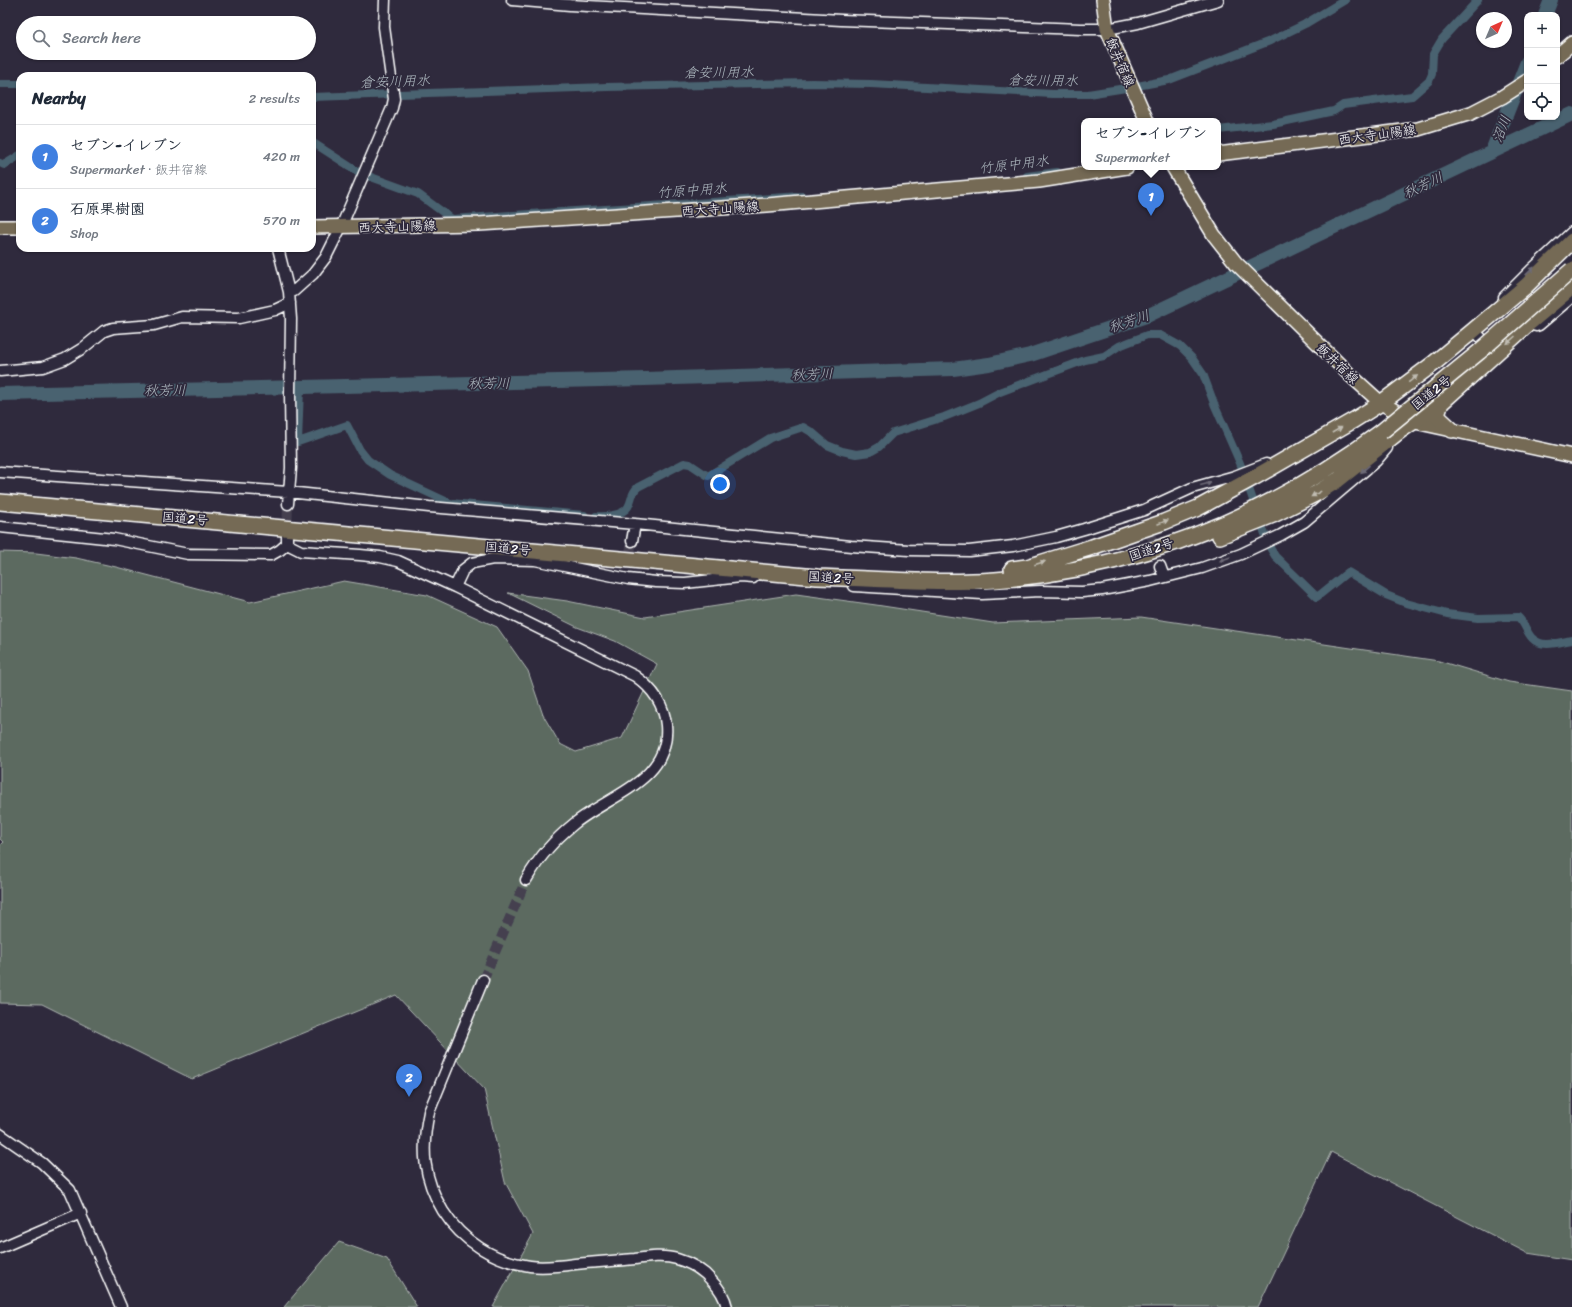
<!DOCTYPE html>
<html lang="en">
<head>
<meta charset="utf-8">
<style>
  :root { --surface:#fff; --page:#f2f2f3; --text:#1f2937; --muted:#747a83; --line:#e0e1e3; --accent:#7c3aed }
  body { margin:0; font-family:Sriracha,"Klee One",sans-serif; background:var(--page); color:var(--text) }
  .controls { position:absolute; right:12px; top:12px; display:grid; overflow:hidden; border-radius:8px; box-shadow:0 1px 3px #0004 }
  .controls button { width:36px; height:36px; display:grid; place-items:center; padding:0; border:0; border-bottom:1px solid var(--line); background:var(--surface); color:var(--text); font:20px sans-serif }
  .compass { position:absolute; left:1476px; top:12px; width:36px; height:36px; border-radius:50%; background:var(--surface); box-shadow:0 1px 3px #0004; rotate:44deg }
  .you { position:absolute; left:720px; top:484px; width:14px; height:14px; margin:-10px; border:3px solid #fff; border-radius:50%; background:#1a73e8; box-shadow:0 0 0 6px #1a73e833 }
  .badge { display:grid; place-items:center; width:26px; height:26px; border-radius:50%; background:var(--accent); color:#fff; font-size:13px; font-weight:700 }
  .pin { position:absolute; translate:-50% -33px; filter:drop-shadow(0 1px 2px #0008) }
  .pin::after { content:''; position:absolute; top:21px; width:14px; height:12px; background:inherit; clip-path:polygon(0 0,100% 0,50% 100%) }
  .popup { position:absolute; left:1081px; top:118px; width:140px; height:52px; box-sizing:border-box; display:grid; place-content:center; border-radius:8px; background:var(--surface); filter:drop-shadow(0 1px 3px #0005); font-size:13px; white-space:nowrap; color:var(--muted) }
  .popup b { font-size:15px; color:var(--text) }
  .popup::after { content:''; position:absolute; left:50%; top:100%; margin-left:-8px; border:8px solid transparent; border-top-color:var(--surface) }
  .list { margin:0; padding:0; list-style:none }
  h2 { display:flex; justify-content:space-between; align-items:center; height:52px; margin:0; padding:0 16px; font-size:17px }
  h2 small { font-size:13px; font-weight:400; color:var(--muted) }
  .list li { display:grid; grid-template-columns:26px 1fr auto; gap:12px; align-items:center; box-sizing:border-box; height:64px; padding:0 16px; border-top:1px solid var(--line) }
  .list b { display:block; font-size:15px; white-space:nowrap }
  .list p { margin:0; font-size:13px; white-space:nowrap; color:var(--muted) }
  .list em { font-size:13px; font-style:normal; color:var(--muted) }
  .icon { flex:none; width:22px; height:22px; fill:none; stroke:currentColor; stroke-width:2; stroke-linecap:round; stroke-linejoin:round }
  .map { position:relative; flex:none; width:1572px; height:1307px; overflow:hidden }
  .search { position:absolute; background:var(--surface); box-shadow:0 1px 3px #0004; left:16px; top:16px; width:300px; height:44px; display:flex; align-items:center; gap:10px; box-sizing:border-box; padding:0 14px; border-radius:22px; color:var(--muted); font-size:15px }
  .panel { position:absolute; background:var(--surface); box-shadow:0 1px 3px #0004; left:16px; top:72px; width:300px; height:180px; border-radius:12px }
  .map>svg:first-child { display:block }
</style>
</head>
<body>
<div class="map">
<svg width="1572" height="1307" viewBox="0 0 1572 1307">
  <rect width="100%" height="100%" fill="#2f2a3d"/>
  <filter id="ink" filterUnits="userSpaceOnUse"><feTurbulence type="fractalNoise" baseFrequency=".025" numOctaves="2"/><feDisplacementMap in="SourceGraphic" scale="8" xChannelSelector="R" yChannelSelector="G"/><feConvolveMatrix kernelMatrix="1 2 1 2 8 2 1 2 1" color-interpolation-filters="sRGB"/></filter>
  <g filter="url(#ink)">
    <path fill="#5b6a60" stroke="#adb4b0" d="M0,552L36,553L76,558L116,567L250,602L344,581L427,595L497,627L528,671L543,715L560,744L576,752L622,738L657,664L615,641L577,627L508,593L567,601L645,617L796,594L876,605L993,623L1141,617L1439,661L1509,682L1572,691V1260L1527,1253L1331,1152L1258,1307H493L533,1234L505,1182L484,1089L396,995L192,1079L42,1004L0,1003V845L3,842L0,839Z
      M339,1242L387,1259L417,1307H284Z"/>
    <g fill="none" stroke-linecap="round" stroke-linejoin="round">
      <path stroke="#496270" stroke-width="8" d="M0,84H20
        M1137,86L1169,80L1270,41L1305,24L1345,0
        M312,97L607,87L812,83L871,84L1053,94H1088L1126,88
        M1218,130L1273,124L1334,111L1343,105L1412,96L1429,81L1432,74L1433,54L1442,39L1478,0
        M312,142L360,173L418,194L452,219L802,196
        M0,163L4,165L20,155
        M1027,176L1057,172
        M300,387L298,442L347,425L360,450L368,460L390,475L450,503L584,515
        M596,516C605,517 623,515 628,507C633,499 630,494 638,487L684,463L690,464L708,476L770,438L803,427L813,433L827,445L842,451L856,454L870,452L879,447L893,433L944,417L979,403L1000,392L1085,360L1104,356L1119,346L1147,335H1160L1180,346L1192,358L1203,374L1215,406L1240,463L1266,537
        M1269,546L1275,556L1317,597L1348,572L1386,595L1406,603L1447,614L1478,618L1518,617C1525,623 1526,632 1532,638C1542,649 1560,642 1572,640"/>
      <path stroke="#496270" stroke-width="14" d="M1545,15L1551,0
        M1492,151L1527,62
        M0,394L645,379L953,369L989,364L1030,355L1149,315L1572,114"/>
      <path stroke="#443f50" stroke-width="10" stroke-dasharray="10 5" stroke-linecap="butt" d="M1147,519L1160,566
        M287,534L288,504
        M628,566L632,541
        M483,980L526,880"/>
      <g stroke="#fff" stroke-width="13">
        <path id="minor" d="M512,0L570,5L841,20L1081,29H1107L1138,23L1218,0
          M278,248L289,292L291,319L290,394L291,468L288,504
          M289,292L294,291L313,274L326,257L341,227L392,108L394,99L384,27L385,0
          M1504,297L1531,270L1572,232
          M1528,324L1536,326L1539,325L1572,297
          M1479,325L1474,330L1491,349
          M0,371L43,367L65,359L83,348L104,331L113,328L154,325L182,317L239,318L275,310L290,303
          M0,472L288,492L429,507L635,524L851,546L909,550L969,551L1013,546L1056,537L1084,529L1144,510L1192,488L1235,476L1266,464
          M0,527L114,539L188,554L271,555L280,550L287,544V534
          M632,541L635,524
          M287,544L301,551L360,555L380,557L398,561L455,587L635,676C652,688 664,703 666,725C671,780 610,795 575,823C554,840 540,856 526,880
          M1160,566L1164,577
          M854,586L982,594L1040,591L1082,592L1102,590L1150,581L1202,568L1241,554L1281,535L1304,522L1376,461L1387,448
          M455,587L463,570L472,563L493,559L535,560L628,579L656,582L685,583L741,577L753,578
          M483,980L429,1112C421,1149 423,1178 443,1211C462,1241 494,1261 530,1266C545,1268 560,1266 575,1264C595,1262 615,1261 635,1259C649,1257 664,1255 677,1259C691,1263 703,1270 712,1281C719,1288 725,1298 727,1307
          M0,1134L42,1163L70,1190L121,1307
          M0,1248L81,1213"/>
      </g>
      <g stroke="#fff" stroke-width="16">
        <path id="major" d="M1103,0L1107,29L1147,121
          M1557,56L1572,43
          M1218,154L1418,129L1471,113L1502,97L1527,81
          M1173,167L1214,235L1236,263L1349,374L1381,403L1415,422L1572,456
          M0,227H20
          M312,227L479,224L767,205L1039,181L1127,167"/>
      </g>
      <g stroke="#fff" stroke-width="18">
        <path id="highway" d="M1441,403L1438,412V417L1452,430
          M0,502L817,577C876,579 936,584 995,580C1137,569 1267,517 1381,432
          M1220,536L1273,515L1317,493L1338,480L1401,430L1441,403L1528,324L1572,287
          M1012,569L1027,567L1092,547L1164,522L1198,508L1255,477L1354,420L1381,403L1433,364L1474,330L1526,286L1572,241"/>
      </g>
      <use href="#minor" stroke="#2f2a3d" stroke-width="10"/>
      <use href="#major" stroke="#746b55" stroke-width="13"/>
      <use href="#highway" stroke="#746b55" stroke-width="15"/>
      <g stroke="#fff" stroke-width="18" stroke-linecap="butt">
        <path id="highway-bridge" d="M1381,432L1479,352L1572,270"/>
      </g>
      <use href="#highway-bridge" stroke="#746b55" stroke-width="15"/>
    </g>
    <defs><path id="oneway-solid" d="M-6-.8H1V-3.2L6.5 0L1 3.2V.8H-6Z"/></defs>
    <g fill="#6d6a77">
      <use href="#oneway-solid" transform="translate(1530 271) rotate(-44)"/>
      <use href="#oneway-solid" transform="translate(1365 469) rotate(139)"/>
      <use href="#oneway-solid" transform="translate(1206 484) rotate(-15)"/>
      <use href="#oneway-solid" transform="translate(1225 559) rotate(160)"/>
    </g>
    <g fill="#c0bcb2">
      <use href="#oneway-solid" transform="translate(1511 340) rotate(138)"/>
      <use href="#oneway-solid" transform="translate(1413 379) rotate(-37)"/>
      <use href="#oneway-solid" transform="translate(1337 430) rotate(-30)"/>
      <use href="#oneway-solid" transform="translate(1316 494) rotate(151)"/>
      <use href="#oneway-solid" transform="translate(1163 522) rotate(-22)"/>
      <use href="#oneway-solid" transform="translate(1040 563) rotate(-17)"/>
    </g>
  </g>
  <g text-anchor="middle" stroke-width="3.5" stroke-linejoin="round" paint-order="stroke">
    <g font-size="13" fill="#fff" stroke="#2f2a3d">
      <text transform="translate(1121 62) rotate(67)" y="5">飯井宿線</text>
      <text transform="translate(1377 134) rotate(-8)" y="5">西大寺山陽線</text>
      <text transform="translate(720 208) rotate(-4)" y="5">西大寺山陽線</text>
      <text transform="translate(397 226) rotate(-2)" y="5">西大寺山陽線</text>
      <text transform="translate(1338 363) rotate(44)" y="5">飯井宿線</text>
      <text transform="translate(1431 392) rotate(-39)" y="5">国道2号</text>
      <text transform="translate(185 518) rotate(5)" y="5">国道2号</text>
      <text transform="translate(508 548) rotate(5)" y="5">国道2号</text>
      <text transform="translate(1151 549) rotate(-18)" y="5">国道2号</text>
      <text transform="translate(831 577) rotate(3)" y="5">国道2号</text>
    </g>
    <g font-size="14" font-style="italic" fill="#adb8bf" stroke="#2f2a3d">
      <text transform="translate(719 72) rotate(-1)" y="5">倉安川用水</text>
      <text transform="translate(1043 80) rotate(1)" y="5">倉安川用水</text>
      <text transform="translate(395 81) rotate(-2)" y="5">倉安川用水</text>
      <text transform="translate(1501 129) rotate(-69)" y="5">沼川</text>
      <text transform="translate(1014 164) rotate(-7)" y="5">竹原中用水</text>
      <text transform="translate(1423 185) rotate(-25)" y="5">秋芳川</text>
      <text transform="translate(692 190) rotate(-4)" y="5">竹原中用水</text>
      <text transform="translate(1129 321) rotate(-19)" y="5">秋芳川</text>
      <text transform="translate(812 374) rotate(-2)" y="5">秋芳川</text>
      <text transform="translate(489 383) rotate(-1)" y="5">秋芳川</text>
      <text transform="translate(165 390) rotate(-1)" y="5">秋芳川</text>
    </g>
  </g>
</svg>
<div class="controls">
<button>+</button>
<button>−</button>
<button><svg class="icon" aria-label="locate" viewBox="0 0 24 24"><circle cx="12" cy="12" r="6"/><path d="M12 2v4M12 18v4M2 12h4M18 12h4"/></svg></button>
</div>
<svg class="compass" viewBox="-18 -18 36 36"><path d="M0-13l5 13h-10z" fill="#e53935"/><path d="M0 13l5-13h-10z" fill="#747a83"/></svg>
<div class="you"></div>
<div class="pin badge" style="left:1151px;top:216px;background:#3f7fe0">1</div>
<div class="popup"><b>セブン-イレブン</b>Supermarket</div>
<div class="pin badge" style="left:409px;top:1097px;background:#3f7fe0">2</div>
<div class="search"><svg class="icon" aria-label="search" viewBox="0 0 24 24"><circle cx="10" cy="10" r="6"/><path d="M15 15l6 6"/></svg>Search here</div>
<section class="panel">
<h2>Nearby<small>2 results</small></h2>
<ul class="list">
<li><span class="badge" style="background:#3f7fe0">1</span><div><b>セブン-イレブン</b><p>Supermarket · 飯井宿線</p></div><em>420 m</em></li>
<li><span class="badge" style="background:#3f7fe0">2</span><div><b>石原果樹園</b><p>Shop</p></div><em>570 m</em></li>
</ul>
</section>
</div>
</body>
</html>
